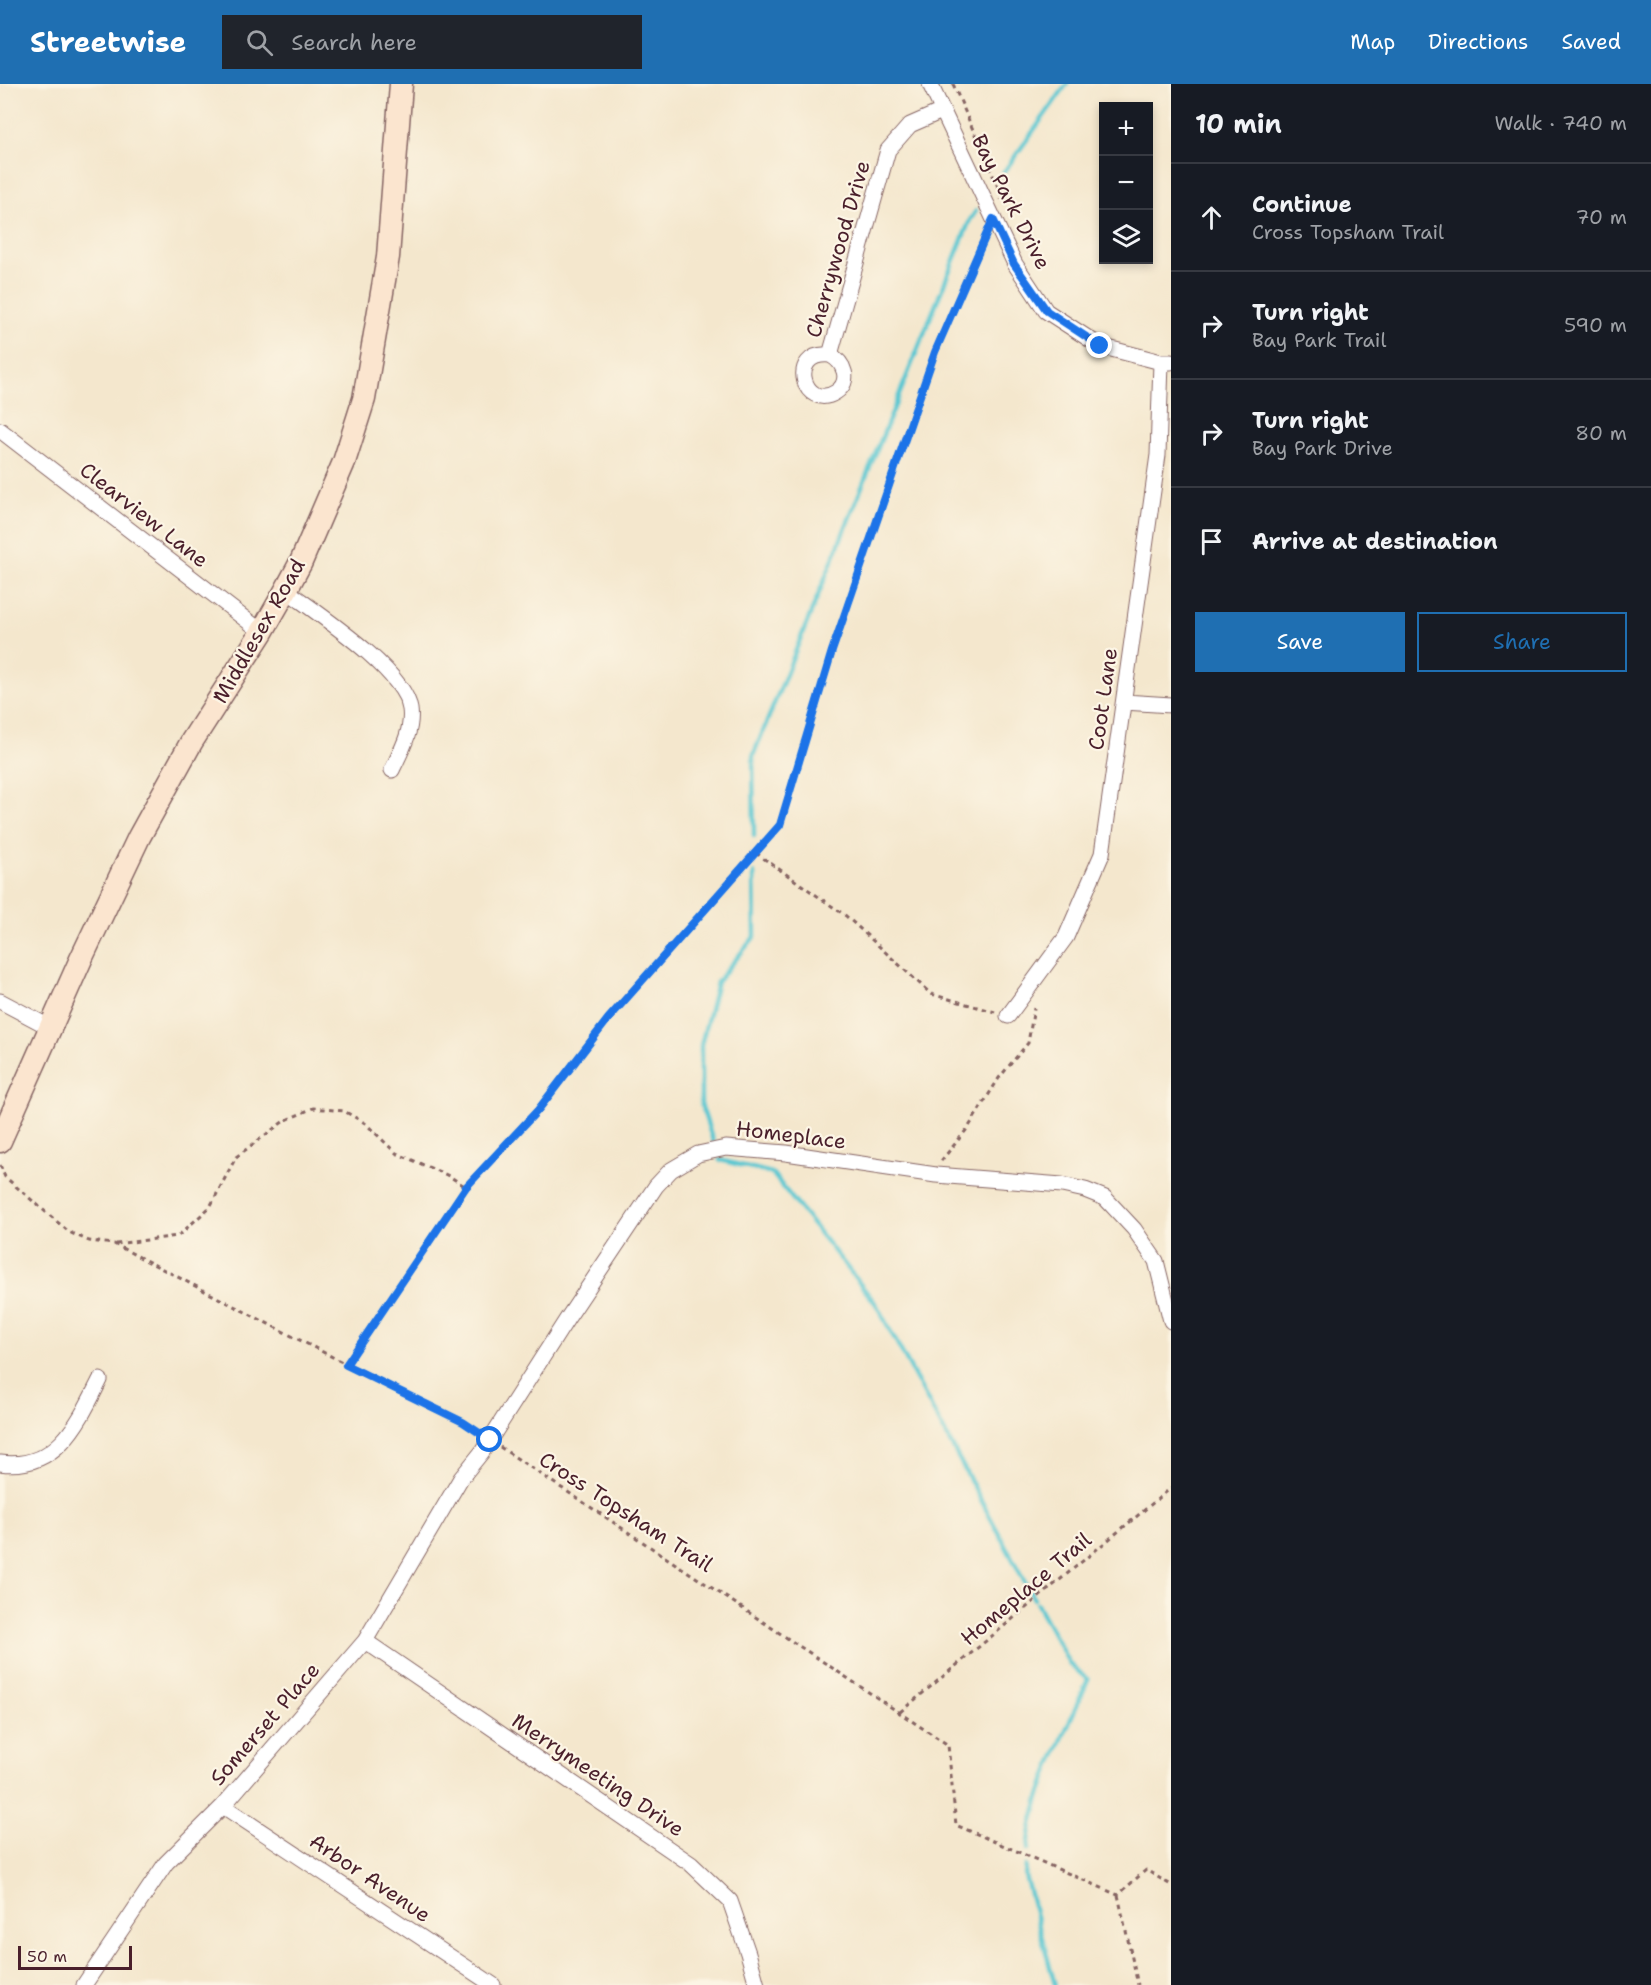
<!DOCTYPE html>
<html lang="en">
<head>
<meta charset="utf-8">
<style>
  :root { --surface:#171b24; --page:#20242c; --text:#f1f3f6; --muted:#9ea1a6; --line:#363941; --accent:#1f6fb2 }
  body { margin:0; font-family:"Shantell Sans",sans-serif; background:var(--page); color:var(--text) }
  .controls { position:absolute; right:18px; top:18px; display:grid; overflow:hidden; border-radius:0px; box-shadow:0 3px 9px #0003 }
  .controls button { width:54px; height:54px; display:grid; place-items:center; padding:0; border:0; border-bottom:2px solid var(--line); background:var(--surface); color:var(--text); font:30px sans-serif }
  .scale { position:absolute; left:18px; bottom:15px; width:114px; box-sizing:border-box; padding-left:6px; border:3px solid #4a1f2b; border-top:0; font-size:16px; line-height:21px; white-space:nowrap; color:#4a1f2b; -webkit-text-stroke:4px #fcf5e5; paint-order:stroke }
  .stop { position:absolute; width:18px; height:18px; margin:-14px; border:4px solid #1a73e8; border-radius:50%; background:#fff }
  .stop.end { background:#1a73e8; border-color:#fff; box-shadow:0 2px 6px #0008 }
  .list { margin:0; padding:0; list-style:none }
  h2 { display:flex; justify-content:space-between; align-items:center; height:78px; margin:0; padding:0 24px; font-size:26px }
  h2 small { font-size:20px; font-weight:400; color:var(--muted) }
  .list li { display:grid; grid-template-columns:39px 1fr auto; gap:18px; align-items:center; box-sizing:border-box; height:108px; padding:0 24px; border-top:2px solid var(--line) }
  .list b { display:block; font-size:22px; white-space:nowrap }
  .list p { margin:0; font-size:20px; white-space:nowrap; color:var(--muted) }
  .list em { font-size:20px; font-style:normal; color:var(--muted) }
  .actions { display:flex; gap:12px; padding:18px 24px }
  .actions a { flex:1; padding:14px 0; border:2px solid var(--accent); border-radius:0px; text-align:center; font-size:21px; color:var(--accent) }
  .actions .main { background:var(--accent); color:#fff }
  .icon { flex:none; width:33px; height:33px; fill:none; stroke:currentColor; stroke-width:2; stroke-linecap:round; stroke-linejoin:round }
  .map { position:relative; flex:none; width:1171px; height:1901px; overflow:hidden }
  header { display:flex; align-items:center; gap:36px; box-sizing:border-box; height:84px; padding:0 30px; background:var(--accent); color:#fff }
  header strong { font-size:28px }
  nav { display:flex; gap:33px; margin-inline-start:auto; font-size:21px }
  .search { width:420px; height:54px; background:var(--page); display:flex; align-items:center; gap:15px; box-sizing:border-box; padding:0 21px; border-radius:0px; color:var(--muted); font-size:22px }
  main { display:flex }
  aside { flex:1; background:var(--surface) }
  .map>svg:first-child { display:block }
</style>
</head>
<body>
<header>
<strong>Streetwise</strong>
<div class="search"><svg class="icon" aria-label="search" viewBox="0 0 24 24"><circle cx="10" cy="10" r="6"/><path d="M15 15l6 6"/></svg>Search here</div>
<nav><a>Map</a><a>Directions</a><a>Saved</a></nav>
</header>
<main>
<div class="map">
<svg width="1171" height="1901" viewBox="0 0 1171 1901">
  <rect width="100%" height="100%" fill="#fcf5e5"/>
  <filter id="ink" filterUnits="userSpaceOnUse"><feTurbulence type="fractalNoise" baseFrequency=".0167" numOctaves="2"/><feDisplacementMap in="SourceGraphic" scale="12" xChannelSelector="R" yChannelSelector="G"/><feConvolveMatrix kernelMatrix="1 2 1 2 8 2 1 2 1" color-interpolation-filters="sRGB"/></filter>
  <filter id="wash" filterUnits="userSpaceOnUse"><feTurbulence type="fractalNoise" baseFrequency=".008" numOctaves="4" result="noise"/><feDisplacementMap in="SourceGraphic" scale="24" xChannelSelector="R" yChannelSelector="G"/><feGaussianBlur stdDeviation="1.35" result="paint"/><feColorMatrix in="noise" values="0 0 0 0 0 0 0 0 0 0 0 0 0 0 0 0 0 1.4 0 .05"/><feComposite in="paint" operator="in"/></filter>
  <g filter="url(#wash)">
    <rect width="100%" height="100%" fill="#f4e7cd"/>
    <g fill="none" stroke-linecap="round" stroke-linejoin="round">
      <path stroke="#5ac7d1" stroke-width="4.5" d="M1001,92L1067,0
        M754,752L753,672L970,136L976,127
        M713,1057L701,1020V961L717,898L755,852L754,789
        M720,1076L772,1089L876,1220L1034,1515
        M1028,1766C1033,1711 1066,1647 1088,1596L1069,1579L1037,1520
        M1026,1782L1025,1792L1055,1901"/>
    </g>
  </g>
  <g filter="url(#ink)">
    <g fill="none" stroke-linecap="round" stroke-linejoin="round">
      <g stroke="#866564" stroke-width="17">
        <path id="minor" d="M930,0L1015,180L1046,227L1100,262L1161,278H1171
          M830,271C786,267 804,329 836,308C852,297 844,278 830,271L888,66L910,41L942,27
          M0,346L262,548
          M286,506C318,530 404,586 410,625C413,647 401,667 392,686
          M1124,618L1171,621
          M0,917L51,944
          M1008,932L1066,853L1102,770L1158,371L1161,278
          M0,1379C57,1387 79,1338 100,1296
          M365,1557L691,1780L730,1817L748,1869L757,1901
          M223,1722L493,1901
          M84,1901L166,1779L223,1722L365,1557L461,1394L482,1368L567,1235L656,1102L671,1086L698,1070L726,1064L786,1069L936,1091L1062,1101L1085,1106L1105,1114L1134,1145L1156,1177L1171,1237"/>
      </g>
      <g stroke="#866564" stroke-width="25">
        <path id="secondary" d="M0,1057L81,875L139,753L192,657L262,548L286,506L301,478L344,378L364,315L388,173L401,0"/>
      </g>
      <path stroke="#866564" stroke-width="3" stroke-dasharray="4.5 4.5" stroke-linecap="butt" d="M953,0L1002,112L1001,116
        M756,769L846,832L931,910L995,928
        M941,1077L968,1044L999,994L1028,959L1034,924
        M0,1081L5,1093L69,1148L89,1157L114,1160L346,1280L463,1338L477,1348
        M116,1160L178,1152L210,1123L236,1073L284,1037L313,1024L344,1027L365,1039L396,1069L449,1092L466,1103
        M346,1280L466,1103L538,1026L608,935L780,741L832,567L935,268L985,153
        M500,1363L948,1661L956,1741L1118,1811L1146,1786L1171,1801
        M900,1628L1171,1404
        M1118,1811L1138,1901"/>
      <use href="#minor" stroke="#fff" stroke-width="15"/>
      <use href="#secondary" stroke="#fbe5cf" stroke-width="22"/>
    </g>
  </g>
  <g fill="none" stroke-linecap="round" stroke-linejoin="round" filter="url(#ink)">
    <path stroke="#1a73e8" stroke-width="8" d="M490,1356L463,1338L346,1281L466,1103L538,1026L608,935L780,741L832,567L935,268L993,135L1014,180L1047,227L1100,262"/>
  </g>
  <g text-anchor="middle" stroke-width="4.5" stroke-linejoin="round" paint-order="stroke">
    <g font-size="21" fill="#4a1f2b" stroke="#fcf5e5">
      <text transform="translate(1011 118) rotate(63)" y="7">Bay Park Drive</text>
      <text transform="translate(838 165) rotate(-74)" y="7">Cherrywood Drive</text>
      <text transform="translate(144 431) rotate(38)" y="7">Clearview Lane</text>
      <text transform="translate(259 547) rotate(-60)" y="7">Middlesex Road</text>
      <text transform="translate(1103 615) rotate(-82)" y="7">Coot Lane</text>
      <text transform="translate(791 1051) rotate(7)" y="7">Homeplace</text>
      <text transform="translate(626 1428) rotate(33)" y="7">Cross Topsham Trail</text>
      <text transform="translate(1026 1505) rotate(-40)" y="7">Homeplace Trail</text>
      <text transform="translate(265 1640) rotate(-49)" y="7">Somerset Place</text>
      <text transform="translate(598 1691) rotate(34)" y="7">Merrymeeting Drive</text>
      <text transform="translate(370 1794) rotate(34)" y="7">Arbor Avenue</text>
    </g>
  </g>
</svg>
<div class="controls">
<button>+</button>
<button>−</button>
<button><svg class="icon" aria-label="layers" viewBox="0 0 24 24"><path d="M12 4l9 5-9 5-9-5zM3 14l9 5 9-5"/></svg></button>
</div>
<div class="scale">50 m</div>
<div class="stop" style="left:490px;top:1356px"></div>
<div class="stop end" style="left:1100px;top:262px"></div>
</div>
<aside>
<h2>10 min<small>Walk · 740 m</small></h2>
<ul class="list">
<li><svg class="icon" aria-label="ahead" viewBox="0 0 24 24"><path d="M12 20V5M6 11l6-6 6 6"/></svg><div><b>Continue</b><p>Cross Topsham Trail</p></div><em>70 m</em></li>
<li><svg class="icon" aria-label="right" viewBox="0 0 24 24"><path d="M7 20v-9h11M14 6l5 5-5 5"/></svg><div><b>Turn right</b><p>Bay Park Trail</p></div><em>590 m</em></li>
<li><svg class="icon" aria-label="right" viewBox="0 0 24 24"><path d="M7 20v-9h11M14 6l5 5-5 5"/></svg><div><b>Turn right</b><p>Bay Park Drive</p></div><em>80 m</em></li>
<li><svg class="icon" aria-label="arrive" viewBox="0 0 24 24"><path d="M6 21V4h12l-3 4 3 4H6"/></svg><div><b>Arrive at destination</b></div></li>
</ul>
<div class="actions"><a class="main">Save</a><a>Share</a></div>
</aside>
</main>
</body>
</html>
